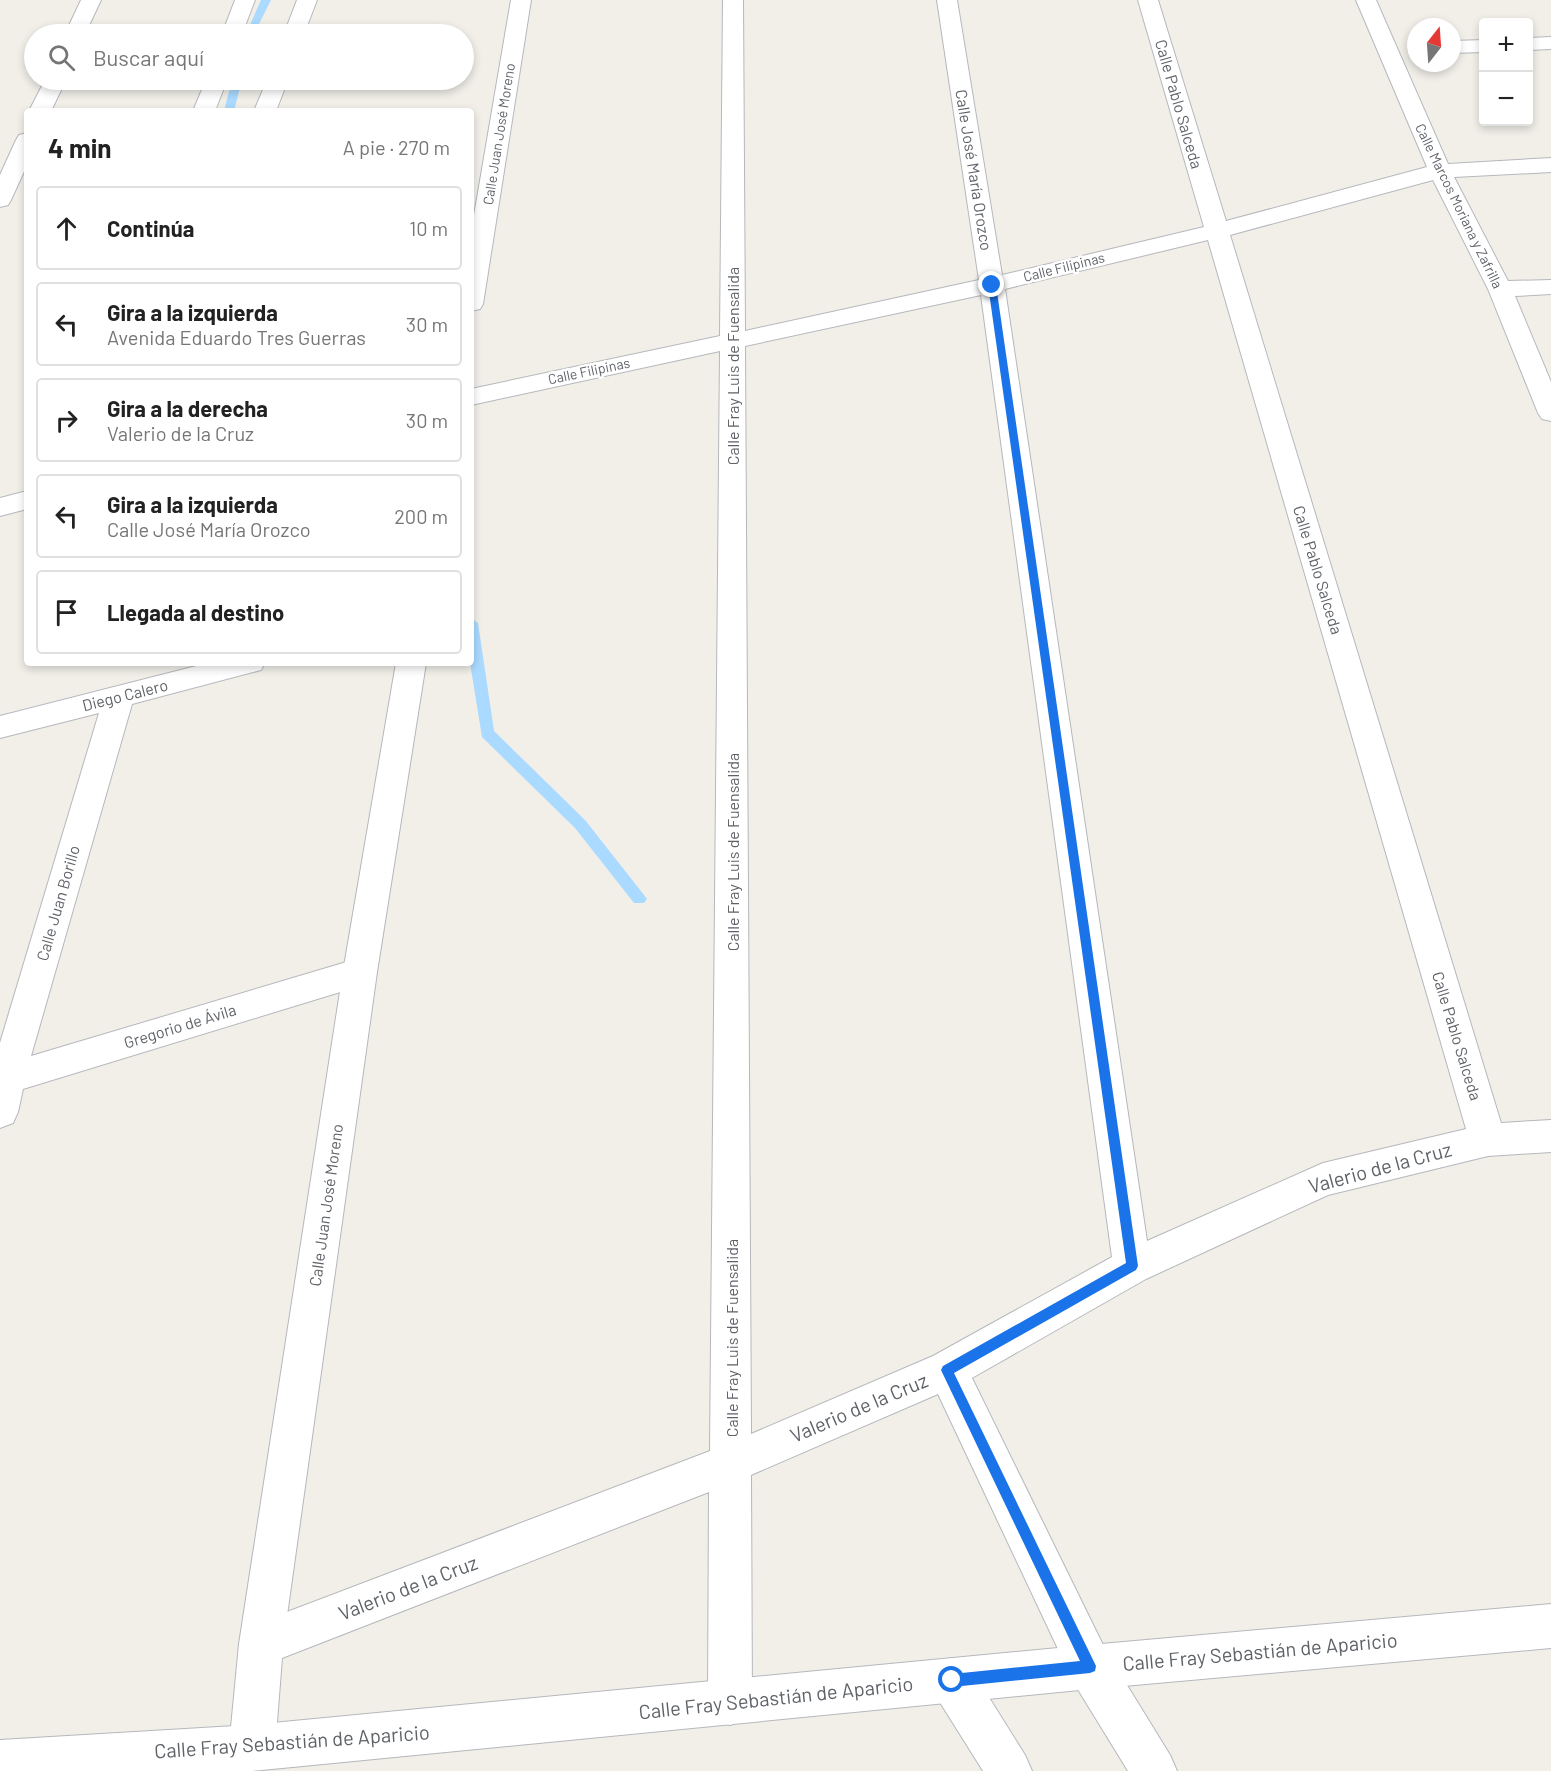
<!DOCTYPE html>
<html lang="es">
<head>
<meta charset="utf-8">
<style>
  :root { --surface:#fff; --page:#f2f2f2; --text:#222; --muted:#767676; --line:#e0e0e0 }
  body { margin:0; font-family:Barlow,sans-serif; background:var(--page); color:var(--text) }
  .controls { position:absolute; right:18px; top:18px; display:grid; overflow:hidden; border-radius:6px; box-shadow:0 3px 9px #0003 }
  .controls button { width:54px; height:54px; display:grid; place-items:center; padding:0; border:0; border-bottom:2px solid var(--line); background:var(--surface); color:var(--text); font:30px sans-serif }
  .compass { position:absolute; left:1407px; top:18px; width:54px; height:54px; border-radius:50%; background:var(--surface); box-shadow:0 3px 9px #0003; rotate:17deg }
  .stop { position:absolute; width:18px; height:18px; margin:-14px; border:4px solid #1a73e8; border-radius:50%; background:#fff }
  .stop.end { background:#1a73e8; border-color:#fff; box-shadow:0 2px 6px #0008 }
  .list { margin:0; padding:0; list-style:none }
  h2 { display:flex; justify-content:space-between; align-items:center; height:78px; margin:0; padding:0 24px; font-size:26px }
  h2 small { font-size:20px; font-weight:400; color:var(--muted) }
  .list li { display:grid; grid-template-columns:39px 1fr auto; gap:18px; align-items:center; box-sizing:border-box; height:84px; margin:0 12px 12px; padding:0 12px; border:2px solid var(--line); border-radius:6px }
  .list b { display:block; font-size:22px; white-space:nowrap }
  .list p { margin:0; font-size:20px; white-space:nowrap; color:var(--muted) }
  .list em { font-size:20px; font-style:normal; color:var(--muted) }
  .icon { flex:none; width:33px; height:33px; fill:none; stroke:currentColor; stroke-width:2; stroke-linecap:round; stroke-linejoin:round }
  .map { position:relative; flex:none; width:1551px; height:1771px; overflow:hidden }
  .search { position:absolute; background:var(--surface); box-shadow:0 3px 9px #0003; left:24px; top:24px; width:450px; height:66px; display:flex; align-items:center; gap:15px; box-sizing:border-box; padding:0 21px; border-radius:33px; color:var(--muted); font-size:22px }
  .panel { position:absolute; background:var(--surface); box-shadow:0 3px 9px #0003; left:24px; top:108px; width:450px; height:558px; border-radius:6px }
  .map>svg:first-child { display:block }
</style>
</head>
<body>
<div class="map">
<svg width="1551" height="1771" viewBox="0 0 1551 1771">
  <rect width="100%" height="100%" fill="#f1efe8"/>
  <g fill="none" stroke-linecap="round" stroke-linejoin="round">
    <path fill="#aadaff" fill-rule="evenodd" d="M261,0H271L254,34H246Z
      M232,80H242L234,111H224Z
      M471,618L478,623L494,731L585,820L644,895L647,899L644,903H634L575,828L482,737L470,663Z"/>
    <g stroke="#b5b8bc" stroke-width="2">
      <path id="minor" d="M81,0H101L85,34H65Z
        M235,0H255L242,34H222Z
        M297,0H317L304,34H284Z
        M723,0H743L745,331L979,280L937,0H957L1002,275L1204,227L1138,0H1158L1226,221L1427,167L1356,0H1376L1448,164L1551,158V172L1454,177L1508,281L1551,280V294L1515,296L1551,382V421L1542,419L1538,413L1488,289L1433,180L1230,235L1501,1123L1551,1120V1152L1488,1156L1328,1195L1146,1279L972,1378L1106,1651L1170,1755L1177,1771H1128L1074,1683L938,1394L751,1475L752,1703L746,1719L730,1725L714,1719L708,1703L709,1492L282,1658L275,1748L268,1764L252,1771L236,1764L229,1748L239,1644L245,1628L710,1451L720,351L471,405V389L720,336ZM1208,240L1466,1129L1323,1163L1147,1241L1005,289ZM981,295L1112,1257L933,1356L751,1434L745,346Z
        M1551,37V49L1528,50V38Z
        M1484,40V52L1452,53V41Z
        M45,80H66L51,111H29Z
        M206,80H227L215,111H193Z
        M267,80H288L276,111H254Z
        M27,133V165L11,200L8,205L0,207V175L16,140L19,135Z
        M27,491V509L0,516V498Z
        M208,663H265L261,670L132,704L31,1056L360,958L372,962L377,972L372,982L360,986L23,1089L18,1112L13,1123L0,1128V1043L99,713L0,738V716Z
        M952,1658L968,1664L1025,1755L1032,1771H983L936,1696L930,1680L936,1664Z"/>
    </g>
    <g stroke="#b5b8bc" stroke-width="2">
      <path id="tertiary" d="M511,0H531L483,304L480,309L471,311V233Z
        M396,663H426L377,972L283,1644L277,1660L261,1666L245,1660L239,1644L343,972Z
        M1551,1604V1648L1090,1689L252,1771H0V1740L252,1725L1090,1645Z"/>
    </g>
    <use href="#minor" fill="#fff" fill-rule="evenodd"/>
    <use href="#tertiary" fill="#fff" fill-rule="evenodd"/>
  </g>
  <path fill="#1a73e8" d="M992,282L996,285L1138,1266L1136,1270L954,1373L1096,1666L1095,1671L1090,1673L952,1687L947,1685L945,1680L947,1675L952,1674L1080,1661L941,1370L943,1366L1126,1263L988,285Z"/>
  <g text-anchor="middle" stroke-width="5" stroke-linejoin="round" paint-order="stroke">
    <g font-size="14" fill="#5f6368" stroke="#fff">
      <text transform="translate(499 134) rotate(-81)" y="5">Calle Juan José Moreno</text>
      <text transform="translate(1459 206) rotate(64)" y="5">Calle Marcos Moriana y Zafrilla</text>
      <text transform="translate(1064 267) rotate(-14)" y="5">Calle Filipinas</text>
      <text transform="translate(589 371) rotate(-12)" y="5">Calle Filipinas</text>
    </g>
    <g font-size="16" fill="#5f6368" stroke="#fff">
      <text transform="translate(1179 104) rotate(74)" y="6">Calle Pablo Salceda</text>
      <text transform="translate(974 170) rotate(81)" y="6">Calle José María Orozco</text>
      <text transform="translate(733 366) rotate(-90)" y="6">Calle Fray Luis de Fuensalida</text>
      <text transform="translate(1318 570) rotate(73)" y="6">Calle Pablo Salceda</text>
      <text transform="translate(125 695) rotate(-14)" y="6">Diego Calero</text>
      <text transform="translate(733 852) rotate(-90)" y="6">Calle Fray Luis de Fuensalida</text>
      <text transform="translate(58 903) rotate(-74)" y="6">Calle Juan Borillo</text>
      <text transform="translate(180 1026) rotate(-17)" y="6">Gregorio de Ávila</text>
      <text transform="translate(1457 1036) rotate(73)" y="6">Calle Pablo Salceda</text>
      <text transform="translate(326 1205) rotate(-82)" y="6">Calle Juan José Moreno</text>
      <text transform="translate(732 1338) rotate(-90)" y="6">Calle Fray Luis de Fuensalida</text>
    </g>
    <g font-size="20" fill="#5f6368" stroke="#fff">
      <text transform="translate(1380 1168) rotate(-15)" y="7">Valerio de la Cruz</text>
      <text transform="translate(859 1408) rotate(-23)" y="7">Valerio de la Cruz</text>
      <text transform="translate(408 1588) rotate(-21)" y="7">Valerio de la Cruz</text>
      <text transform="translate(1260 1652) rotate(-5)" y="7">Calle Fray Sebastián de Aparicio</text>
      <text transform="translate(776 1698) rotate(-6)" y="7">Calle Fray Sebastián de Aparicio</text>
      <text transform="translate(292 1742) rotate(-4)" y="7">Calle Fray Sebastián de Aparicio</text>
    </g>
  </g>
</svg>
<div class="controls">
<button>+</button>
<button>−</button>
</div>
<svg class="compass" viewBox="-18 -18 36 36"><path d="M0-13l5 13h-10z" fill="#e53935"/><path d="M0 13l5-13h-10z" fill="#767676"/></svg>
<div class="stop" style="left:952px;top:1680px"></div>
<div class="stop end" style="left:992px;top:285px"></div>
<div class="search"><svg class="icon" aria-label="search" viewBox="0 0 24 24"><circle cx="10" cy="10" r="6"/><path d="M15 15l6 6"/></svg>Buscar aquí</div>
<section class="panel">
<h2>4 min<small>A pie · 270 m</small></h2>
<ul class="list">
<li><svg class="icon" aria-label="ahead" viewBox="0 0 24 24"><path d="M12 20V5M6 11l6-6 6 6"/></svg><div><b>Continúa</b></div><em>10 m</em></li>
<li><svg class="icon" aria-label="left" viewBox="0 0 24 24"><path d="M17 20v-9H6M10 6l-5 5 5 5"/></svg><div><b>Gira a la izquierda</b><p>Avenida Eduardo Tres Guerras</p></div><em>30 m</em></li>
<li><svg class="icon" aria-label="right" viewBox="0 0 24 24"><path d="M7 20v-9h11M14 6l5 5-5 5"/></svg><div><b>Gira a la derecha</b><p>Valerio de la Cruz</p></div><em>30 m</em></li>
<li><svg class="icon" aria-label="left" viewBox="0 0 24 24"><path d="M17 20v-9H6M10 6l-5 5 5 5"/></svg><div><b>Gira a la izquierda</b><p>Calle José María Orozco</p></div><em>200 m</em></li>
<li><svg class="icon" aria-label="arrive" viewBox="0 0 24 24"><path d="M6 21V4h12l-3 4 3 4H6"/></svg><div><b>Llegada al destino</b></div></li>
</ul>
</section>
</div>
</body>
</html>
